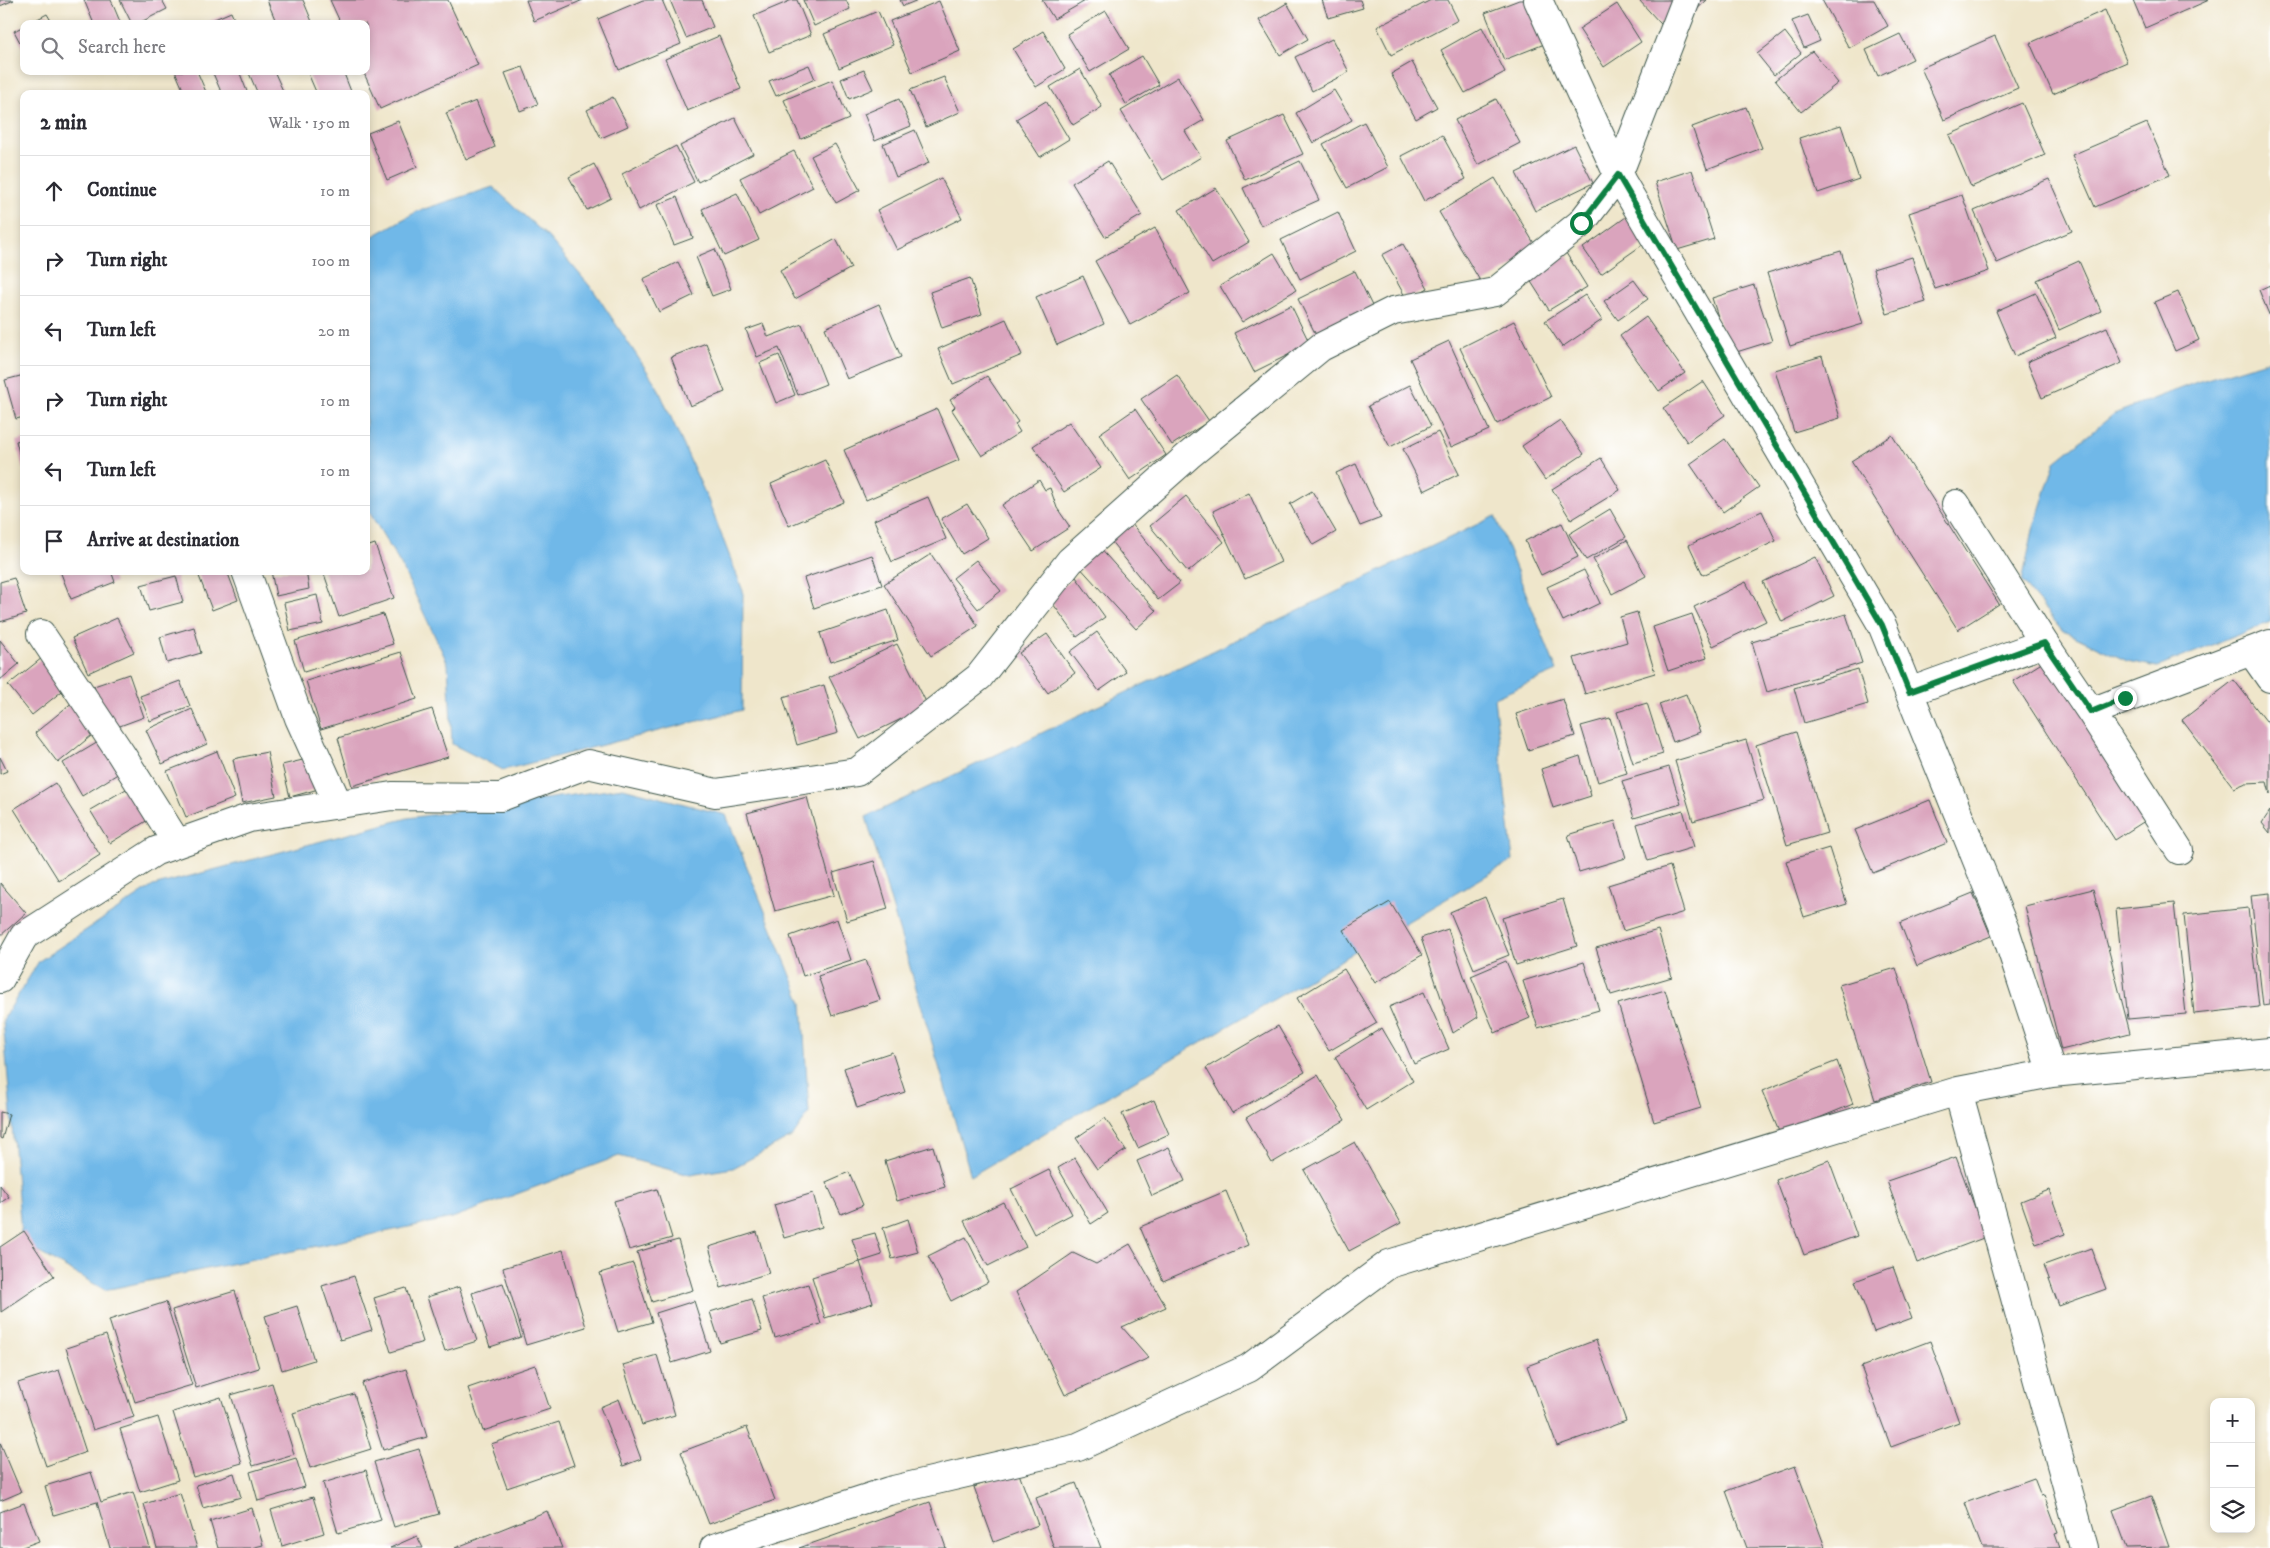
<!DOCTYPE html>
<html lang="en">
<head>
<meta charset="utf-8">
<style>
  :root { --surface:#fff; --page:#f7f7f7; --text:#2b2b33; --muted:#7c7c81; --line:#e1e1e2 }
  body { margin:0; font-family:"IM FELL DW Pica",serif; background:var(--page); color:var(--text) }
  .controls { position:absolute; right:15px; bottom:15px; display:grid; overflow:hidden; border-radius:10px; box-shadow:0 2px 8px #0003 }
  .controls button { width:45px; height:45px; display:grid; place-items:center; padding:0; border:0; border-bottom:1px solid var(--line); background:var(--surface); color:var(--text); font:25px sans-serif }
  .stop { position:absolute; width:15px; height:15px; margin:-11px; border:4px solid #0b8043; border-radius:50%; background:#fff }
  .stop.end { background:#0b8043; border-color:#fff; box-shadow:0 1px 5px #0008 }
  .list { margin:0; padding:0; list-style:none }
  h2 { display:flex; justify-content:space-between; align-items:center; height:65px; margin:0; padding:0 20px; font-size:21px }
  h2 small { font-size:16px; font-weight:400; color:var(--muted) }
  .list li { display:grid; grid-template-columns:32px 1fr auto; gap:15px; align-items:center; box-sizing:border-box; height:70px; padding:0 20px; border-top:1px solid var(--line) }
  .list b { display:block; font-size:19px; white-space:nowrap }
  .list em { font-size:16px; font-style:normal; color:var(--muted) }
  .icon { flex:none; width:28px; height:28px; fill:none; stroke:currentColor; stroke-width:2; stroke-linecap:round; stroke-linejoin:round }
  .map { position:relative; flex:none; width:2270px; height:1548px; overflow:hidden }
  .search { position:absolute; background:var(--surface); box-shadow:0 2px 8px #0003; left:20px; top:20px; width:350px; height:55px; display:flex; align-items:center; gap:12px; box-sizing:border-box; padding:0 18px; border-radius:10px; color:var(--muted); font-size:19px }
  .panel { position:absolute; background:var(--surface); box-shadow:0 2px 8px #0003; left:20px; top:90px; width:350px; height:485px; border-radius:10px }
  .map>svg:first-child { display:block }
</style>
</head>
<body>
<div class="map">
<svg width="2270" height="1548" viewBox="0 0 2270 1548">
  <rect width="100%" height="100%" fill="#fff"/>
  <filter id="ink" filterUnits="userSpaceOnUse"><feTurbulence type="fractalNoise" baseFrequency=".02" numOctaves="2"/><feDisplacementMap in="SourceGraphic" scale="10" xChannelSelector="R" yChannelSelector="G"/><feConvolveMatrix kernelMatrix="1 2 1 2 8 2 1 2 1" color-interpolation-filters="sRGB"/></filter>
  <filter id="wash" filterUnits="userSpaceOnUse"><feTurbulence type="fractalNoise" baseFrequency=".0096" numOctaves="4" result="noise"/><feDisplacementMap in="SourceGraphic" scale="20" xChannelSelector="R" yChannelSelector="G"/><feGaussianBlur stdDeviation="1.12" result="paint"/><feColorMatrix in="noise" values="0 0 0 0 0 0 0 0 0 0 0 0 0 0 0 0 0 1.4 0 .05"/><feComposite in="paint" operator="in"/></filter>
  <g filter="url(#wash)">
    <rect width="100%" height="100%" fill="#efe6cb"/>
    <path fill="#70b8e8" stroke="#487a8e" d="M493,187L548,237L594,291L657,386L708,500L743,591L742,710L503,770L452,744L448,664L401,565L368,510L366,502V240L418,211Z
      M2270,360V622L2158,667L2127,661L2063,631L2022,582L2033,530L2055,462L2114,414L2197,382Z
      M1495,516L1557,671L1494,698L1513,860L971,1176L866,817Z
      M623,788L726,815L802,1003L809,1113L793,1136L733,1168L690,1175L619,1156L452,1218L105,1290L22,1243L3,1020L39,961L153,886L408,818Z"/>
    <g id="blocks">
      <path fill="#daa4bd" d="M0,0H14L0,6Z
        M84,0H111L121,24H94Z
        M120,0H162L167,9L137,24H132Z
        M267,0H303L313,24H277Z
        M330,0H448L478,65L380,109L363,71H366V24H341Z
        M526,0H583L534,21Z
        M643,0H662L681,44L619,70L598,19Z
        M670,0H702L713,27L686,38Z
        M792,0H797L811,35L769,52L754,16Z
        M803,0H846L850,9L814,26Z
        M900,0H918L903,6Z
        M1042,0H1087L1054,19Z
        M1322,0H1360L1363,8L1328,18Z
        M1431,0H1448L1458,20L1391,55L1377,27Z
        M1519,0H1530L1547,43L1504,60L1485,13Z
        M1639,0H1707L1670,34Z
        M1822,0H1874L1888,26L1849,48Z
        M2133,0H2209L2145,28Z
        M939,1L960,51L912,72L890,21Z
        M1287,3L1308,39L1280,55L1259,20Z
        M1617,4L1641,42L1604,67L1579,29Z
        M2105,10L2127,62L2053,94L2030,43Z
        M878,11L893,45L839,68L824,34Z
        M1106,11L1129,49L1090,72L1067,34Z
        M231,12L236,24H203Z
        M47,14L53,24H28Z
        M1808,15L1820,41L1804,48L1792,21Z
        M24,26V50L14,31Z
        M1482,27L1505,72L1465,93L1441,50Z
        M1043,31L1065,69L1036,87L1013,49Z
        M1785,32L1801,53L1774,75L1757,54Z
        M1900,34L1913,59L1878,76L1866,50Z
        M719,36L741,89L687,111L665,59Z
        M1995,36L2018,88L1944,120L1921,68Z
        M1332,39L1349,72L1312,91L1295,57Z
        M1812,51L1838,83L1801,112L1775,80Z
        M1142,56L1159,85L1126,104L1109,75Z
        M1412,62L1437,107L1416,119L1391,74Z
        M809,65L815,79L776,96L769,81Z
        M523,67L538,104L520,111L505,73Z
        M1080,69L1102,107L1073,125L1050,87Z
        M864,70L873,89L849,99L841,79Z
        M175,71H197L206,92L185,94Z
        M212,71H239L248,94H222Z
        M248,71H274L284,93L258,94Z
        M307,71H343L352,94H317Z
        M944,77L960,112L926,127L910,90Z
        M1178,77L1204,120L1185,131L1201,157L1163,180L1121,111Z
        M832,80L849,119L801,139L784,100Z
        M1334,90L1352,120L1313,143L1296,113Z
        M613,97L628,126L601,138L587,110Z
        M899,99L911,126L875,141L864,114Z
        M1496,99L1520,143L1478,165L1455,120Z
        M476,101L495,147L466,160L446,113Z
        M1046,101L1069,139L1040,157L1016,119Z
        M2022,103L2045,155L1971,187L1949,135Z
        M1746,107L1762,148L1707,169L1692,127Z
        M1284,115L1303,154L1245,180L1227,141Z
        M735,118L753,154L698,182L680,146Z
        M398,121L417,167L387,180L368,133Z
        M1364,122L1388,167L1347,188L1323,144Z
        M2147,123L2170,175L2095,207L2072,155Z
        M1841,125L1859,179L1818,193L1799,138Z
        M915,130L929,163L896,177L883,144Z
        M1442,135L1466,179L1424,201L1401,156Z
        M835,144L860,190L836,203L811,156Z
        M1574,145L1593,183L1535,211L1516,173Z
        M676,146L694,182L639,210L622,174Z
        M794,151L813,187L759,215L740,178Z
        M1108,161L1142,215L1105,237L1072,183Z
        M1300,161L1319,200L1261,226L1243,188Z
        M594,164L611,198L587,210L569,177Z
        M1692,170L1714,239L1677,250L1655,182Z
        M941,178L962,218L897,250L877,210Z
        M1495,178L1538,250L1482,284L1439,212Z
        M2049,179L2072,231L1997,263L1974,211Z
        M1216,188L1249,242L1212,264L1179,210Z
        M737,193L759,240L724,256L702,209Z
        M1962,195L1989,271L1935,289L1909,213Z
        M677,197L693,238L674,245L657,205Z
        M1338,212L1356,251L1300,279L1281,240Z
        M1626,217L1645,243L1601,274L1583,248Z
        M1155,228L1190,293L1130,325L1095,261Z
        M836,239L851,268L795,299L780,270Z
        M1403,244L1428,288L1407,300L1382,255Z
        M715,249L731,289L712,296L696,257Z
        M1841,251L1863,324L1790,346L1767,273Z
        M1274,253L1296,290L1242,322L1220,286Z
        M1566,253L1587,287L1549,310L1528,277Z
        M1912,257L1926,302L1887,314L1873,269Z
        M2079,261L2101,311L2059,330L2037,280Z
        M678,262L694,295L659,312L643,279Z
        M1355,271L1374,310L1317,337L1298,299Z
        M1083,276L1104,324L1057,345L1036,297Z
        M970,278L982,314L942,328L930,292Z
        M1634,280L1648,299L1618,320L1604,301Z
        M1754,285L1772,341L1730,354L1712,298Z
        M2270,285V317L2259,290Z
        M2178,292L2199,340L2175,351L2154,302Z
        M2036,293L2056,338L2015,356L1996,311Z
        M1585,295L1602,320L1562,347L1545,321Z
        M879,304L901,357L847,379L825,328Z
        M1291,305L1310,344L1254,372L1234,333Z
        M1646,317L1685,373L1659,391L1620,336Z
        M1006,319L1022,355L953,384L938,349Z
        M1514,321L1551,397L1497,424L1460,348Z
        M763,324L768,337L802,324L826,384L798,395L779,348L757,357L746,330Z
        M2107,327L2122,363L2042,398L2027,362Z
        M1449,341L1489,430L1451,447L1410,359Z
        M706,343L725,392L690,406L671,357Z
        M779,355L795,395L776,403L760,363Z
        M1822,356L1840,418L1794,432L1775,370Z
        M24,375V417L16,419L5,380Z
        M1177,375L1209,421L1172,445L1141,399Z
        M987,376L1018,422L1015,424L1020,432L982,456L952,410L955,407L950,400Z
        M1703,381L1725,415L1687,442L1663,408Z
        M1410,385L1431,426L1390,447L1368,406Z
        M937,409L959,460L866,500L844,450Z
        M1135,409L1166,455L1130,480L1099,434Z
        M1560,420L1584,454L1545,480L1522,446Z
        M1069,422L1101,468L1064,492L1033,446Z
        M1438,432L1459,474L1424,491L1403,449Z
        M1892,435L1999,604L1958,630L1851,461Z
        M24,439V469H23L16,441Z
        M1725,439L1759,487L1723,512L1690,464Z
        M1601,458L1620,490L1571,520L1552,489Z
        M825,460L844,502L789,526L771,484Z
        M1356,464L1381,518L1360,526L1336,473Z
        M1039,480L1045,490L1050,488L1057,508L1070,527L1033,551L1002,505Z
        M1312,491L1336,532L1313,545L1290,504Z
        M1249,493L1281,562L1245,579L1213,511Z
        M1186,496L1224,542L1188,572L1150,526Z
        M928,497L946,539L892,562L874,520Z
        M967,504L988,538L962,554L941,519Z
        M1610,509L1626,537L1586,560L1569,534Z
        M1762,511L1776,541L1703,575L1689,545Z
        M1131,523L1180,583L1158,600L1110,540Z
        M1562,523L1578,557L1541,575L1525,541Z
        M1627,540L1646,576L1612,594L1593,559Z
        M375,544L394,598L339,617L323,571H366V547Z
        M1098,546L1156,611L1136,629L1077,564Z
        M931,554L978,626L931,656L884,584Z
        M872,555L882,585L814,608L804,578Z
        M1815,557L1834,596L1782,622L1763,582Z
        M976,560L1001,591L978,609L953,578Z
        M1584,570L1600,603L1563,621L1547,587Z
        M60,571H111L115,582L71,599Z
        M197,571H227L238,600L212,610Z
        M271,571H306L309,589L276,596Z
        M176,576L183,602L149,611L141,585Z
        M1076,577L1105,617L1077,637L1048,597Z
        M14,578L26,614L0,622V582Z
        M1746,582L1766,621L1713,646L1694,607Z
        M317,595L323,624L290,631L284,603Z
        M888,610L898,640L830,662L820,633Z
        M1637,612L1655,673L1585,694L1574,658L1627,642L1620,617Z
        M383,614L393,644L304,672L295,641Z
        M1692,614L1707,658L1668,671L1653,627Z
        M1846,614L1862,663L1767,692L1752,642Z
        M117,618L134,652L88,673L72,638Z
        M194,627L201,653L167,663L160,637Z
        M1097,632L1126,672L1099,691L1070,652Z
        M1047,634L1075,673L1048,693L1019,653Z
        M0,640L19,664L0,680Z
        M897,644L928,706L860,739L829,677Z
        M401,652L417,699L321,729L306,681Z
        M47,654L71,684L32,715L8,685Z
        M2048,659L2151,817L2115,840L2013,681Z
        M1858,669L1868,704L1804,723L1794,688Z
        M129,674L144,717L109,730L94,686Z
        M2234,680L2270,726V794L2267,782L2246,783L2234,788L2182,720Z
        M180,681L190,706L150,721L140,696Z
        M824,685L838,733L797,745L783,697Z
        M1686,694L1700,732L1673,742L1659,704Z
        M1563,699L1575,736L1528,750L1516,714Z
        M74,701L97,731L58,763L35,733Z
        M1647,703L1663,754L1633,763L1617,712Z
        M192,709L207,744L162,764L146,730Z
        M432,709L448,757L352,786L338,738Z
        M1610,718L1627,773L1598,782L1581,726Z
        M1796,732L1827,833L1787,845L1756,745Z
        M105,738L124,770L82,796L63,763Z
        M1746,740L1764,800L1693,821L1675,761Z
        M217,751L235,798L186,817L167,771Z
        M267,752L276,796L242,803L233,759Z
        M1580,756L1591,796L1553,808L1541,769Z
        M0,757L7,771L0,774Z
        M315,757L322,788L290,797L282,765Z
        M1669,767L1681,804L1634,818L1622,781Z
        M55,783L100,855L59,881L14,809Z
        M133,785L153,817L110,843L90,810Z
        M807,797L834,895L775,911L747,813Z
        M1930,800L1947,843L1873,873L1855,830Z
        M1683,810L1694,847L1648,861L1637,824Z
        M2270,811V833L2262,823Z
        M1615,821L1626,858L1579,872L1568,835Z
        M1829,848L1847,904L1804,917L1786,861Z
        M874,861L888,909L847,921L833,873Z
        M1670,866L1684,912L1623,931L1608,885Z
        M0,883L26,913L0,936Z
        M2093,889L2130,1033L2061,1050L2025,906Z
        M1973,893L1991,936L1917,966L1900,923Z
        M2270,893V1005L2263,1006L2251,895Z
        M1485,897L1509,955L1474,969L1450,912Z
        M1563,899L1577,946L1516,965L1502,918Z
        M1390,902L1422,955L1375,983L1343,930Z
        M2174,903L2186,1014L2128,1019L2116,909Z
        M2248,908L2259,1007L2194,1014L2184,915Z
        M837,919L851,960L803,976L790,936Z
        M1448,929L1478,1017L1453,1033L1421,938Z
        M1658,930L1672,977L1611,995L1596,948Z
        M866,960L880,1000L832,1016L818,976Z
        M1506,961L1530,1018L1495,1033L1471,976Z
        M1584,962L1599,1010L1538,1028L1523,981Z
        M1896,968L1931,1082L1875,1100L1839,985Z
        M1344,969L1377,1023L1329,1051L1297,998Z
        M1665,990L1701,1108L1654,1122L1618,1004Z
        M1424,992L1449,1049L1414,1064L1389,1007Z
        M1278,1026L1305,1072L1232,1113L1206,1068Z
        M1382,1028L1413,1081L1366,1110L1335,1057Z
        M892,1052L905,1092L857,1108L844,1068Z
        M1837,1061L1853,1104L1780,1134L1762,1091Z
        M1318,1075L1345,1120L1272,1163L1246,1118Z
        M1154,1100L1169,1134L1138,1148L1122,1114Z
        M0,1112L9,1114L2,1139L0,1138Z
        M1105,1118L1126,1150L1097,1169L1076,1138Z
        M1355,1142L1401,1223L1349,1251L1304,1170Z
        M933,1146L945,1187L897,1201L885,1161Z
        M1169,1147L1185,1181L1152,1196L1137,1161Z
        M1956,1157L1986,1237L1917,1263L1887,1181Z
        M1075,1158L1108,1213L1091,1224L1058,1168Z
        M1829,1160L1857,1236L1804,1255L1776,1180Z
        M1049,1170L1072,1214L1034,1234L1011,1189Z
        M849,1172L863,1205L841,1214L826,1182Z
        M0,1185L9,1197L0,1203Z
        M657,1189L672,1238L629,1250L614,1201Z
        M2049,1190L2065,1234L2036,1244L2021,1201Z
        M1226,1191L1248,1245L1163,1281L1140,1227Z
        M813,1193L822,1227L784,1238L774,1205Z
        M1003,1202L1026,1247L988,1266L964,1221Z
        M908,1219L918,1252L892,1259L883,1228Z
        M24,1231L54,1276L1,1312L0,1247Z
        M757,1232L769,1273L721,1288L709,1247Z
        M875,1233L882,1255L860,1262L852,1239Z
        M966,1237L988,1282L951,1301L928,1256Z
        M678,1240L693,1290L652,1302L637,1252Z
        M1130,1244L1166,1307L1122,1327L1149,1358L1065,1395L1016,1292L1073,1253L1096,1264Z
        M2091,1248L2106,1289L2059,1306L2044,1265Z
        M563,1250L586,1327L526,1345L503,1268Z
        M860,1262L873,1303L825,1318L812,1277Z
        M633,1263L652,1322L618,1332L600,1273Z
        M1893,1267L1912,1318L1874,1332L1855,1281Z
        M354,1276L372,1330L340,1340L322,1286Z
        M503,1283L521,1337L490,1347L472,1293Z
        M808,1284L821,1324L775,1338L762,1298Z
        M459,1287L477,1341L445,1351L427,1297Z
        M406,1288L423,1342L391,1352L374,1298Z
        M235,1291L259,1368L196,1388L172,1310Z
        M752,1299L762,1331L720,1343L710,1312Z
        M694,1301L710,1351L672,1363L656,1313Z
        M166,1302L192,1385L135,1402L109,1320Z
        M297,1306L314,1360L282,1370L265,1316Z
        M106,1335L134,1417L93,1430L66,1348Z
        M1596,1340L1626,1421L1557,1446L1527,1366Z
        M1930,1341L1959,1422L1891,1447L1861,1367Z
        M657,1355L675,1415L642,1425L623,1365Z
        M535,1365L550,1409L483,1431L468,1388Z
        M406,1369L427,1437L383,1450L362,1383Z
        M59,1370L86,1452L46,1466L18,1383Z
        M272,1383L294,1454L253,1466L231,1395Z
        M354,1394L371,1449L310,1468L293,1413Z
        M221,1397L242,1463L193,1477L173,1412Z
        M619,1399L641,1459L623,1466L600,1407Z
        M158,1417L178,1480L140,1492L120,1429Z
        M559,1422L574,1465L507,1488L491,1444Z
        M747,1427L775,1500L709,1524L681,1452Z
        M0,1442L21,1492L0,1501Z
        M419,1449L439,1514L394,1527L374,1462Z
        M296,1458L305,1487L258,1501L250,1472Z
        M1795,1466L1825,1547L1747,1548L1726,1491Z
        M366,1470L381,1520L338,1533L323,1483Z
        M1018,1471L1038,1525L994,1542L974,1487Z
        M91,1472L101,1502L133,1492L150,1548H110L97,1502L54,1515L45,1486Z
        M234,1473L241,1497L203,1508L196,1485Z
        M2034,1478L2041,1496L2044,1495L2058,1533L2055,1534L2060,1548H1982L1965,1503Z
        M1076,1483L1101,1548H1054L1036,1498Z
        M180,1493L197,1548H157L144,1504Z
        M2151,1496L2169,1547L2127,1548L2113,1510Z
        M313,1497L324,1533L282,1546L271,1510Z
        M930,1502L946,1548H799Z
        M24,1503L39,1541L20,1548H0V1512Z
        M252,1508L263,1545L251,1548H218L210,1521Z
        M547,1511L562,1548H455Z
        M417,1536L423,1548H390Z"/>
    </g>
  </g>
  <g filter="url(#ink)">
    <use href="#blocks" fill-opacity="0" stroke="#3e564b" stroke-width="1"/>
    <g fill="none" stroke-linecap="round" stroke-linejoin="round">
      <g stroke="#3e564b" stroke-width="30">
        <path id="minor" d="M1538,0L1618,175L1882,625L2005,930L2052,1073
          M1956,504L2044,643
          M246,571L299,718L338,804
          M41,634L121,754L177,843
          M2251,651L2270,678
          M1909,692L2044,643L2091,712L2270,644
          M2091,712L2179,850
          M0,979L24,936L156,851L249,818L392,796L501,797L588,764L716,793L857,772L979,677L1070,561L1188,456L1321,347L1393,311L1495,292L1581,223L1618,175L1686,0
          M1958,1091L2084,1548
          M714,1548L889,1491L1078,1447L1249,1368L1389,1264L1958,1091L2052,1073L2270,1052"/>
      </g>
      <use href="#minor" stroke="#fff" stroke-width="28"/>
    </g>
  </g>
  <g fill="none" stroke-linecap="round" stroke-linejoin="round" filter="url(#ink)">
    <path stroke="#0b8043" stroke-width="6" d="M1581,223L1618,175L1882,625L1909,692L2044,643L2091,712L2125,698"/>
  </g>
</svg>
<div class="controls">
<button>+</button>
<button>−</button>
<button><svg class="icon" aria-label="layers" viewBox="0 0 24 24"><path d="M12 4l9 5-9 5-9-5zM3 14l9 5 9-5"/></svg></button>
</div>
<div class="stop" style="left:1581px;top:223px"></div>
<div class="stop end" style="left:2125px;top:698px"></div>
<div class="search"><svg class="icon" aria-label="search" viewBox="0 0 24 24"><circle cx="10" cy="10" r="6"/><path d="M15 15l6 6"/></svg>Search here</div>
<section class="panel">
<h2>2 min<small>Walk · 150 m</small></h2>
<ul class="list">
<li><svg class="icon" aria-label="ahead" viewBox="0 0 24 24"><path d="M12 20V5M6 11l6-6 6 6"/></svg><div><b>Continue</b></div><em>10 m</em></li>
<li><svg class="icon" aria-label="right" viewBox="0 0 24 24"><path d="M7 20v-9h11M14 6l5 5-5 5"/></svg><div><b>Turn right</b></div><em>100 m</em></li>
<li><svg class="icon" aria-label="left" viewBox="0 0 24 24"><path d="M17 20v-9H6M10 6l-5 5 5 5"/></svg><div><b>Turn left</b></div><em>20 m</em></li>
<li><svg class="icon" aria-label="right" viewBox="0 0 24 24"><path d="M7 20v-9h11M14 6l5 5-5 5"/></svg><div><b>Turn right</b></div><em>10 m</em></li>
<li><svg class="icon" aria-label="left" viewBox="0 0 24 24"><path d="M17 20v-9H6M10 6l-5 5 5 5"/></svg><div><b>Turn left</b></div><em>10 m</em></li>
<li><svg class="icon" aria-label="arrive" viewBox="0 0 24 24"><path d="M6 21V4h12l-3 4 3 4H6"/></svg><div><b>Arrive at destination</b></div></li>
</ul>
</section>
</div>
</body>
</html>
